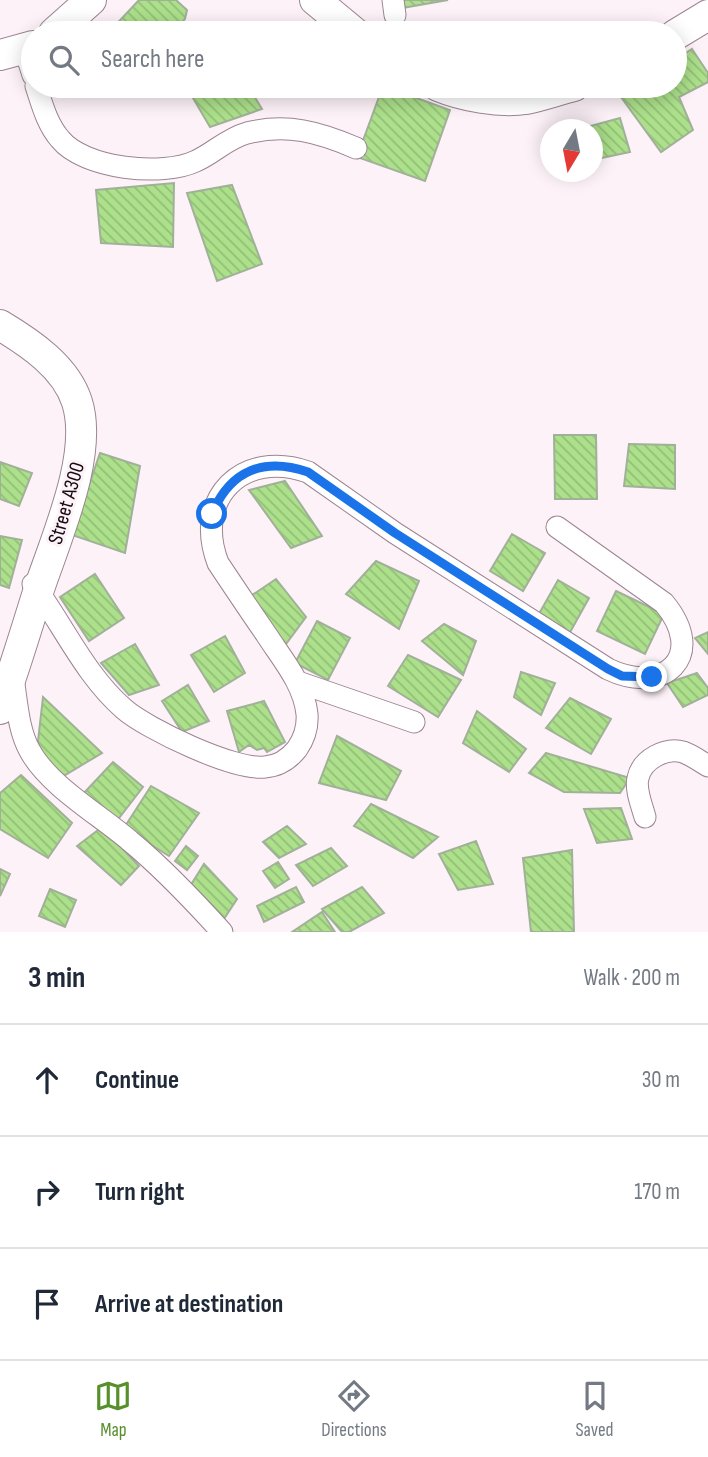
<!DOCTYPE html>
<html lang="en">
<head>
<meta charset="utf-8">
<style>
  :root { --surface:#fff; --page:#f2f2f3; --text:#1f2937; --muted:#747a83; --line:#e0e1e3; --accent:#578f2b }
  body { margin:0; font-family:"Sofia Sans Condensed",sans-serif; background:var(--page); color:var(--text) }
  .compass { position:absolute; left:540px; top:119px; width:63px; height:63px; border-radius:50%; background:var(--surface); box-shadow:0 4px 18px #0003; rotate:190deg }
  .stop { position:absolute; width:21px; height:21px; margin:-16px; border:5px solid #1a73e8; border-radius:50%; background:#fff }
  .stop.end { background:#1a73e8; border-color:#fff; box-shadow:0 2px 7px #0008 }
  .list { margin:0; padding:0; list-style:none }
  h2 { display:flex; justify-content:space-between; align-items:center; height:91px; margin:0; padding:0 28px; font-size:30px }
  h2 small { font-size:23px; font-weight:400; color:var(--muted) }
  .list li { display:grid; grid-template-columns:46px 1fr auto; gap:21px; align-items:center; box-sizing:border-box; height:112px; padding:0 28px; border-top:2px solid var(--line) }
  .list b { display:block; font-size:26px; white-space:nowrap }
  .list em { font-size:23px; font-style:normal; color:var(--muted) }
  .icon { flex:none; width:38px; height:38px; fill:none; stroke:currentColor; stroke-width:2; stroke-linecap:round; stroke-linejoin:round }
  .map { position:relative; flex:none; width:708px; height:932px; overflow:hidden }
  .search { position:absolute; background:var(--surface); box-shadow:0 4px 18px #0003; left:21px; right:21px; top:21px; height:77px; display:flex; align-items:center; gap:18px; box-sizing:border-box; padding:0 24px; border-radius:38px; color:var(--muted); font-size:26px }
  .sheet { height:427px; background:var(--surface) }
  nav { display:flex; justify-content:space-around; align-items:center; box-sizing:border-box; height:98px; border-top:2px solid var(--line); background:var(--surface); font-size:19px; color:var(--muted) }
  nav a { display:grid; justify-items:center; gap:4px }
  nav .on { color:var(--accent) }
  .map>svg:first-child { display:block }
</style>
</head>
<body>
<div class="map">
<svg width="708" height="932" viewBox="0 0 708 932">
  <defs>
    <pattern id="building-back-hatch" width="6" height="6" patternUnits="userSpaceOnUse" patternTransform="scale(1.75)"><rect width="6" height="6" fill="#ace08b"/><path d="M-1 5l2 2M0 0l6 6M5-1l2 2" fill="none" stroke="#93bf77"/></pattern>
  </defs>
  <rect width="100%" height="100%" fill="#fdf2f8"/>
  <path fill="url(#building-back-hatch)" stroke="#a1b098" stroke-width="2" d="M139,0H176L187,10L185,19L171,33H108Z
    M400,0H448L402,8Z
    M692,49L708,73V82L679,97L693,130L661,152L621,97L638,86H675V60Z
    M186,86H248L262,109L210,127Z
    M383,86L450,110L425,181L357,157Z
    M620,118L630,152L592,160V130H576Z
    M174,183L173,247L101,243L96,190Z
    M232,185L262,264L217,281L187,193Z
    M554,435H596L597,499H555Z
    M629,444L675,445V489L624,486Z
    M100,453L140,466L125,553L72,535Z
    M0,462L32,473L19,506L0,499Z
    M285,481L322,536L291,548L249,490Z
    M512,534L545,553L523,591L490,571Z
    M0,536L22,540L9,588L0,585Z
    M376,561L419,581L399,629L346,594Z
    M95,574L124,618L89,641L60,597Z
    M276,579L306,617L283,648L245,600Z
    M558,580L589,598L568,636L536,619Z
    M616,591L664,614L645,654L597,631Z
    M317,621L350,638L328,680L295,663Z
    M444,624L476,641L463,675L422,641Z
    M708,632V654L695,638Z
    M225,636L245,673L214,692L191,655Z
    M135,644L159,685L129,695L101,663Z
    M408,655L461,680L438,717L388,686Z
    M521,672L555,683L541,715L514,697Z
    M697,673L708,688V695L683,707L667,683Z
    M188,685L209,721L182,732L162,701Z
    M43,697L102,753L62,777L37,750Z
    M570,698L611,719L591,754L546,728Z
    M264,701L285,742L267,752L264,748L257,750L249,745L239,752L227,711Z
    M477,711L526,749L509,772L463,743Z
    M337,736L401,771L386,800L319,783Z
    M546,753L630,778L620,793L564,792L529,773Z
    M113,762L143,787L116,822L83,794Z
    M21,775L72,823L48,858L0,829V793Z
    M151,786L199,813L169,856L124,828Z
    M371,804L438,837L413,858L354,826Z
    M621,808L632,839L597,843L584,809Z
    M287,826L306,844L279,858L263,842Z
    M102,827L139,866L121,885L77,846Z
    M476,841L493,884L458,890L439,854Z
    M186,846L198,856L187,870L175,861Z
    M331,848L347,866L313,886L296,865Z
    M572,850L574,932H531L523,858Z
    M278,862L289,879L275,888L263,871Z
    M204,864L237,899L222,922L187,891Z
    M0,869L10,874L0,896Z
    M296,887L304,902L264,922L257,906Z
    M362,887L384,913L349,932H342L322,909Z
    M50,889L76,900L65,927L39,916Z
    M322,912L335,932H292Z"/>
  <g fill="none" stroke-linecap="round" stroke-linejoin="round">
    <g stroke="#9d8493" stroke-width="23">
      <path id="street" d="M393,0L395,15
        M25,50L33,75
        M36,86C42,104 47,124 60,139C84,169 163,177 196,161C214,153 226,139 247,133C287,123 319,132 356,148
        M33,584C63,625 85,675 124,709C147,729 235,771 265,767C278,766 289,759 297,749C304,739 308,727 307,714C304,684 282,659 266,634C250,611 234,587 218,563C193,498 243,449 308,472L395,533L608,669C664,696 708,656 664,603L557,527
        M13,678C17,702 18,730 30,751C49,786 100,815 130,841C164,869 193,900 222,932
        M298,682L414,722
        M645,817C642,806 635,789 638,778C642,759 666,747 683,752C692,755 701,762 708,766"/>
    </g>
    <g stroke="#9d8493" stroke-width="32">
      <path id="secondary" d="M315,0L355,33
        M54,33L91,0
        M675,35L708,15
        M0,55L33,46
        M438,86C462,96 499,103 526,99C542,96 558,90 574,86
        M0,325C30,343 66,367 77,402C94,455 55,540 38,592C26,631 14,670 0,709"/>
    </g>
    <use href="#street" stroke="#fff" stroke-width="21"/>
    <use href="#secondary" stroke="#fff" stroke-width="30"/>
  </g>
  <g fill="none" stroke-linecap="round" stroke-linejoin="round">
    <path stroke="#1a73e8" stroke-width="9" d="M212,514C230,470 264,457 308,472L395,533L608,669L622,676L652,677"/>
  </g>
  <g text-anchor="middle" stroke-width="6" stroke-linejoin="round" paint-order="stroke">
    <g font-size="21" fill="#140b11" stroke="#fdf2f8">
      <text transform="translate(66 503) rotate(-74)" y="7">Street A300</text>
    </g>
  </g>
</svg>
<svg class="compass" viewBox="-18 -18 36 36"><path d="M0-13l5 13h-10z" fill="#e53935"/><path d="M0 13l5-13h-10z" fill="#747a83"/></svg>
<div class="stop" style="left:212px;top:514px"></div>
<div class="stop end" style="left:652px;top:677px"></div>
<div class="search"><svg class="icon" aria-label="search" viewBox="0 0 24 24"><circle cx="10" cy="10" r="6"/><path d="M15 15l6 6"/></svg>Search here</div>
</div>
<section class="sheet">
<h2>3 min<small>Walk · 200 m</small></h2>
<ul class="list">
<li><svg class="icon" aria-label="ahead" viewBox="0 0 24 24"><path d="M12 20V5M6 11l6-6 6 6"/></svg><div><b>Continue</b></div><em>30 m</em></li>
<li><svg class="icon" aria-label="right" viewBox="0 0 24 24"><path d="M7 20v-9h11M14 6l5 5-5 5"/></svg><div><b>Turn right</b></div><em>170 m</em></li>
<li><svg class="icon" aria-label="arrive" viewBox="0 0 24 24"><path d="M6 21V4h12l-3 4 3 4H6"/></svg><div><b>Arrive at destination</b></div></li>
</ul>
</section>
<nav>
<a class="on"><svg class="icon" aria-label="map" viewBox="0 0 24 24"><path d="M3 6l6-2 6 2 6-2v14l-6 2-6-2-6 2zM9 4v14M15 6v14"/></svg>Map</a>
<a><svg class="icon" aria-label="directions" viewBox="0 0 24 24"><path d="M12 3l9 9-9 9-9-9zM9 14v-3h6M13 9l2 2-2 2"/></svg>Directions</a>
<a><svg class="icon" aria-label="saved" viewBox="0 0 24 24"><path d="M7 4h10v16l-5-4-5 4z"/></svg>Saved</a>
</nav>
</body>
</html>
